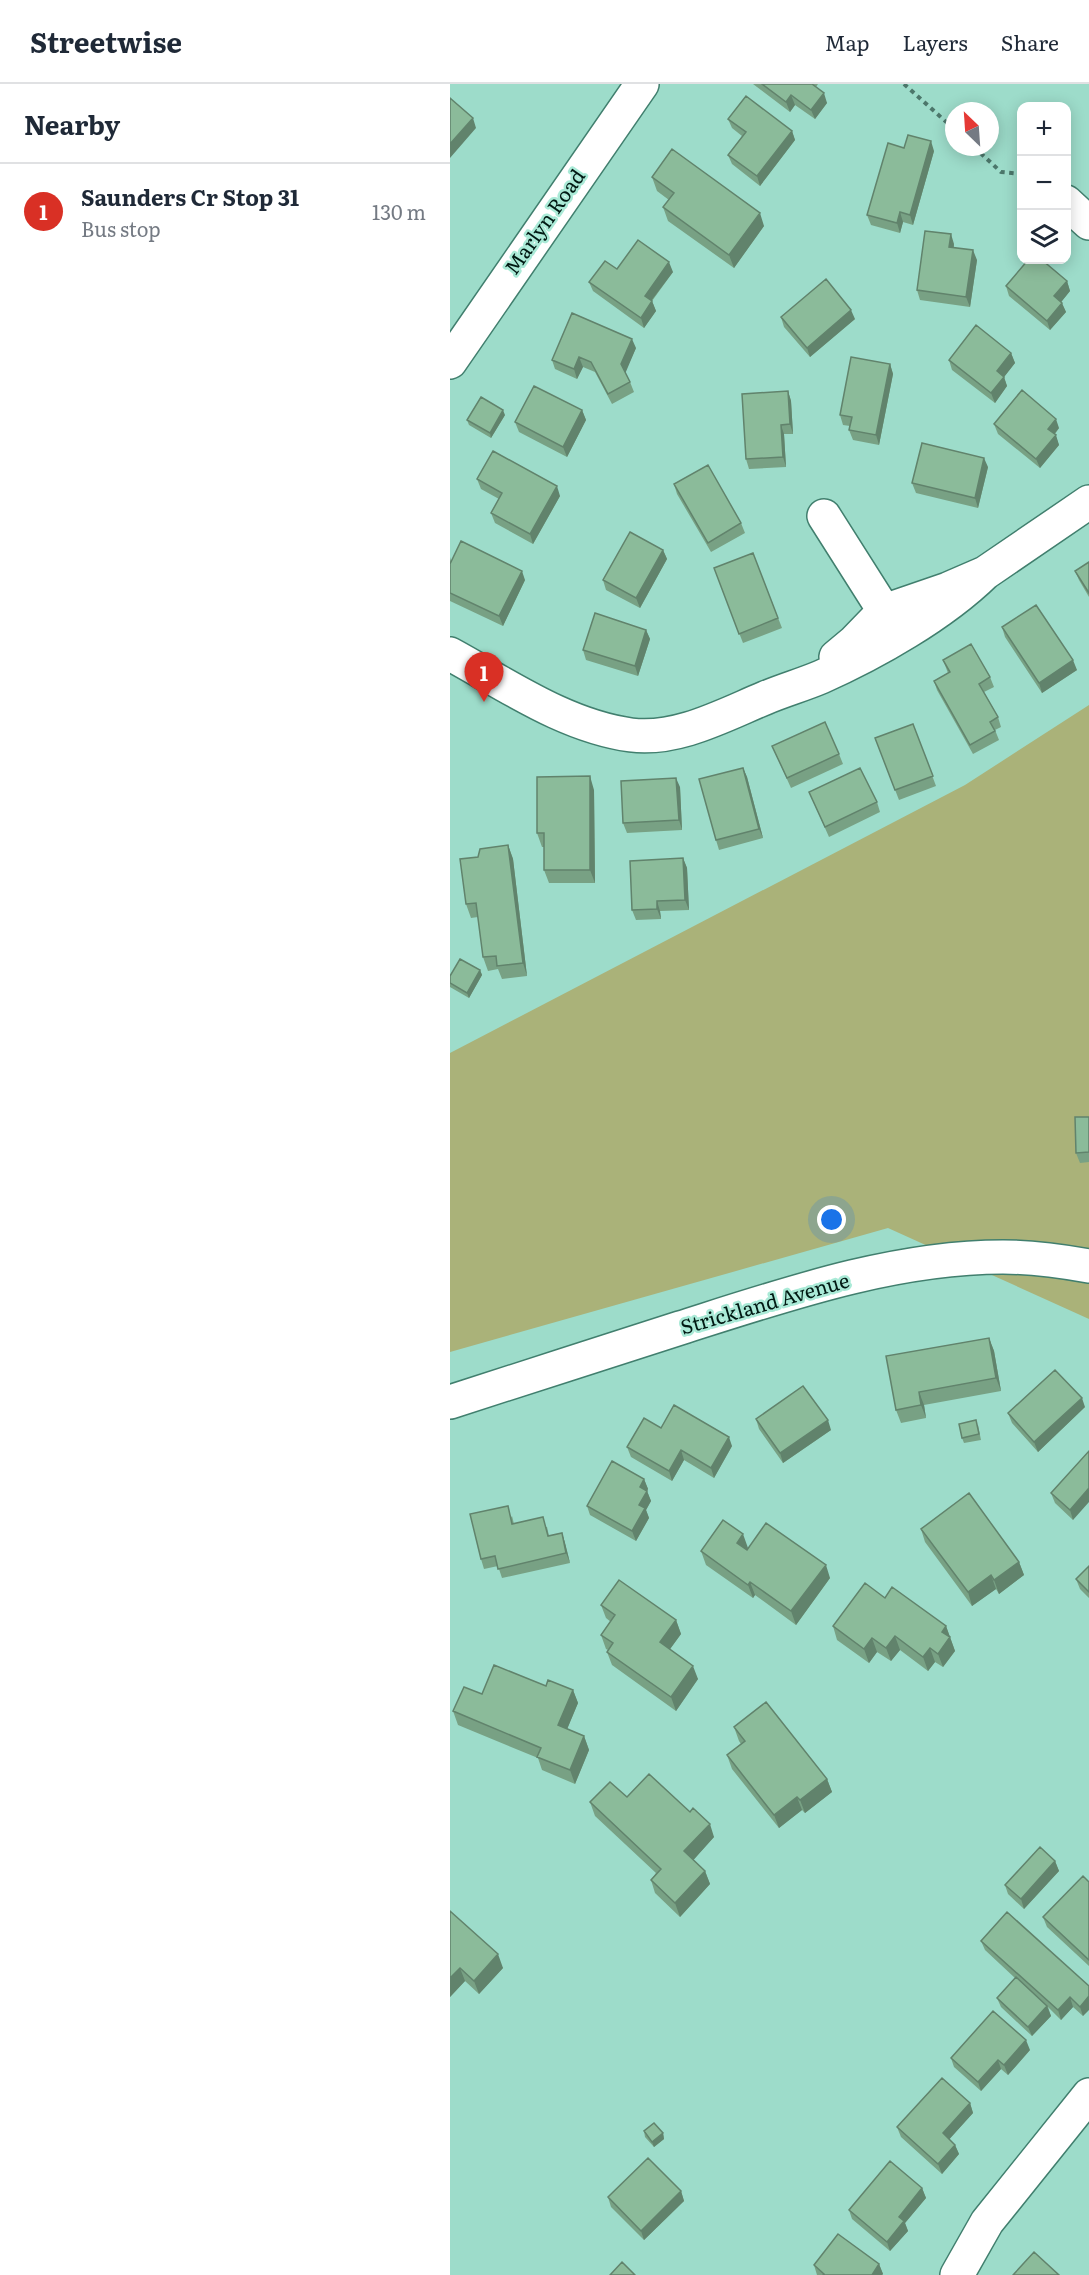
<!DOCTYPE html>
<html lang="en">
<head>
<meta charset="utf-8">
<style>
  :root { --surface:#fff; --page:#f2f2f3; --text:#1f2937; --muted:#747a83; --line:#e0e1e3; --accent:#d93025 }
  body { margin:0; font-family:Literata,serif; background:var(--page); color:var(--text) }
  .controls { position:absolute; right:18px; top:18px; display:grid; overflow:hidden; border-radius:12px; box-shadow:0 3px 15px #0003 }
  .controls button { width:54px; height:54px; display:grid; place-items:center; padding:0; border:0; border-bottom:2px solid var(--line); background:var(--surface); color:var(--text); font:30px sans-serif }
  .compass { position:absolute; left:495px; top:18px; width:54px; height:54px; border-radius:50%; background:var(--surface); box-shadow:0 3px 15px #0003; rotate:335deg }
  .you { position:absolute; left:382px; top:1136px; width:21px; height:21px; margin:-15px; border:4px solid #fff; border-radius:50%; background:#1a73e8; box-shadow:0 0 0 9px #1a73e833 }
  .badge { display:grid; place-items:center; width:39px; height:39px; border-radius:50%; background:var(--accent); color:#fff; font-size:20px; font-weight:700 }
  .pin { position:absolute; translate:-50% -50px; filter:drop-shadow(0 2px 3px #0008) }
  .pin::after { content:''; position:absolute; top:32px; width:21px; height:18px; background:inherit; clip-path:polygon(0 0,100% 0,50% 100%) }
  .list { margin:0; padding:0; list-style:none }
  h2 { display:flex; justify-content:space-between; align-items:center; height:78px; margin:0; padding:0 24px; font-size:26px }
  h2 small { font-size:20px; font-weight:400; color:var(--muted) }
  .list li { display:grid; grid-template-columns:39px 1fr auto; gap:18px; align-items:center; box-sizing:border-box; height:96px; padding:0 24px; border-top:2px solid var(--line) }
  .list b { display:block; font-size:22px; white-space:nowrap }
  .list p { margin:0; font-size:20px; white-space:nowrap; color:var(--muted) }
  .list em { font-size:20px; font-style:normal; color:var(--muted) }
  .icon { flex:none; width:33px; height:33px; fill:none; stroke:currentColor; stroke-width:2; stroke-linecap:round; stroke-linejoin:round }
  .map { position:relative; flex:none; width:639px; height:2191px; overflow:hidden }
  header { display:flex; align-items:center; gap:36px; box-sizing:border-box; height:84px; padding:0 30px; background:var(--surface); border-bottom:2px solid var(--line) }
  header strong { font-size:28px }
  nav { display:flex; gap:33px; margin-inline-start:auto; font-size:21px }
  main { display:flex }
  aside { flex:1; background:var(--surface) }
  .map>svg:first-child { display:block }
</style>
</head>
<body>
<header>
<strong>Streetwise</strong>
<nav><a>Map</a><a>Layers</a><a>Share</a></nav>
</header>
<main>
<aside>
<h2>Nearby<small></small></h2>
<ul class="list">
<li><span class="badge">1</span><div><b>Saunders Cr Stop 31</b><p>Bus stop</p></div><em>130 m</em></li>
</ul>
</aside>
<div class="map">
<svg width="639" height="2191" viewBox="0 0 639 2191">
  <rect width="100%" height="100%" fill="#9ddcca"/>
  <path fill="#aab279" d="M639,621V1235L438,1144L0,1268V969L515,701Z"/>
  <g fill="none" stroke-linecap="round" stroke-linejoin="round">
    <g stroke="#417f6e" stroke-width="36">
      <path id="minor" d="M616,118L639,139
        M0,278L192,0
        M374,432L445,544
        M0,570C57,601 115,642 181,651C227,657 274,631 315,614C334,606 352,601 371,593C425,569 492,531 535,489
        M386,573L404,558L434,527L498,505L535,489L639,418
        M0,1318C77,1293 153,1269 230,1244C334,1211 443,1173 553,1173C582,1173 611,1177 639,1182
        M507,2191L537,2138L639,2011"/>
    </g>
    <path stroke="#4c776b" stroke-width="4" stroke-dasharray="4.5 4.5" stroke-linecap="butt" d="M454,0L504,45
      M524,63L551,88L572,90"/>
    <use href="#minor" stroke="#fff" stroke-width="33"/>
  </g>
  <path fill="#78a184" d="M303,0H368L366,3L377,19L365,35L345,21L340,28Z
    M278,35L342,47L345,56L310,102L282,80L278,71L292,52L282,44Z
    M454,64L484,67L463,141L453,138L450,149L421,141L417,131Z
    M202,93L314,142L284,184L218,137L213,123L219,116L207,107Z
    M504,160V164L527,176L520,223L470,216L467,206Z
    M167,185L223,188L202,217L206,227L194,244L143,207L139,198Z
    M617,197L620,207L611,218L616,228L600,246L559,212L556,202Z
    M331,233L405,235L360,273L334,243Z
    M186,264L175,288L180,298L184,308L162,320L145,288L133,283L127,295L105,285L102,276Z
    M561,269L565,279L554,293L557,302L545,319L502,286L499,276Z
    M440,280L443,290L429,361L403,356L399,346L400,342L393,341L390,331Z
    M338,307L341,317L343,350H334L336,383L299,385L296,375Z
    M132,326L136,336L117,373L69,348L65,338Z
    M55,331L41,354L19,341L17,336Z
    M544,340L609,344L605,350L609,361L590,384L548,350Z
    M538,383L528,424L466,409L462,399Z
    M27,395L110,412L83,460L45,439L41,429L49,415L31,405Z
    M224,400L291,439L295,449L261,468L227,410Z
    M213,466L217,475L190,524L156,506L153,496Z
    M303,469L332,544L293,559L264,484Z
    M0,473L1,477L75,496L53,542L0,517Z
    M639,478V513L629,496L625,487Z
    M552,543L627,586L592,609L555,553Z
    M196,546L200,555L188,592L136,576L133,566Z
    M493,576L540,593L544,603L534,608L548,633L551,643L545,646L549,656L523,670L487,606L484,597L498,589Z
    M463,640L486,702L449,716L425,654Z
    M322,662L389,670L393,680L341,704Z
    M293,684L297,693L313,754L269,766L266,756Z
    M230,703L232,746L177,749L173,739Z
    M144,706L145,799H99L94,786V763H92L87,749Z
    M359,708L427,718L430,728L379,753Z
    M58,761L63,775L77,892L52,895L48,885L38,887L33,873L28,833L21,834L16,820L28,773Z
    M233,774L237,784L239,826L210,827L211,835L186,836L182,826Z
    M30,886L32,891L19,914L0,903V892Z
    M639,1033V1078L630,1079L626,1069Z
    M539,1254L544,1267L551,1307L474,1321L476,1334L451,1339L446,1326Z
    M635,1323L588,1368L562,1339L558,1329Z
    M306,1335L381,1346L333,1379L309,1345Z
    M528,1341L531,1356L514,1359L512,1354Z
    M211,1344L282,1362L264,1394L234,1376L222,1397L181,1373L177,1363Z
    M639,1367L623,1436L605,1419L601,1409Z
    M194,1395L198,1405L197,1407L201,1417L196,1426L199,1434L186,1457L140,1431L137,1422Z
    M62,1432L64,1440L97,1443L99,1452L112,1449L115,1459L120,1479L52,1494L48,1482L34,1485L31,1475Z
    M471,1445L569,1478L574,1491L549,1510L546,1505L522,1522L475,1458Z
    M298,1464L380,1494L346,1541L305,1511L303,1514L256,1481L251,1467Z
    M639,1482V1514L630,1505L626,1495Z
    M435,1514L496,1542L505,1567L493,1583L485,1578L478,1587L450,1566L441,1577L427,1568L419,1579L387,1556L383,1542Z
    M151,1521L226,1536L231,1550L220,1565L248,1595L226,1627L162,1581L157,1568L158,1566L156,1565L151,1551L161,1538L156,1534Z
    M96,1602L123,1606L128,1619L117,1645L134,1652L139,1666L125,1700L92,1686L88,1674L8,1641L3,1627L32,1610Z
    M284,1643L377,1695L382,1708L355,1729L352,1726L329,1744L282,1685L277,1671L291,1660L289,1657Z
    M177,1713L240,1728L264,1753L243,1776L255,1787L260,1800L230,1833L205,1809L201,1796L206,1789L145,1732L140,1718Z
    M605,1777L609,1787L574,1825L558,1810L555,1801Z
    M639,1798V1882L597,1843L593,1833Z
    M0,1827L53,1884L29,1910L15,1897L0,1913Z
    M531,1857L639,1902L633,1932L623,1923L611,1936L598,1923L601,1932L582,1952L551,1923L547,1914L565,1894L535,1866Z
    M580,1966L558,1991L551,1985L531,2007L504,1983L501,1974Z
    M520,2019L523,2029L499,2055L505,2061L509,2070L492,2090L451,2053L447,2043Z
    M194,2047L213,2049L214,2055L204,2063L195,2053Z
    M472,2104L476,2114L455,2139L458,2147L440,2167L402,2135L399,2126Z
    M231,2107L234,2117L194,2156L161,2123L158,2113Z
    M429,2180L433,2190L432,2191H367L364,2181Z"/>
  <path fill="#61836c" d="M374,9L377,19L365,35L361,26Z
    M341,11L345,21L340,28L336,18Z
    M23,34L26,44L0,74V60Z
    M342,47L345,56L310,102L307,92Z
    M481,57L484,67L463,141L460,131Z
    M450,128L453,138L450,149L447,139Z
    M310,129L314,142L284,184L279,171Z
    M501,150L504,160L502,173L499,163Z
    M523,166L527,176L520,223L516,213Z
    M219,178L223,188L198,221L195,212Z
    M617,197L620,207L608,222L604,212Z
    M202,217L206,227L194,244L191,234Z
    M612,219L616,228L600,246L597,237Z
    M401,226L405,235L360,273L357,264Z
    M182,255L186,264L175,290L171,280Z
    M561,269L565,279L554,293L557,302L545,319L541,309L547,287Z
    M129,273L133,283L127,295L124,285Z
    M440,280L443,290L429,361L426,351Z
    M338,307L341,317L343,350L340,340Z
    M53,326L55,331L41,354L40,349Z
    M132,326L136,336L117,373L113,363Z
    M606,335L609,344L601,354L598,345Z
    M331,341L334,350L336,383L333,373Z
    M606,351L609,361L590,384L586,375Z
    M534,374L538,383L528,424L525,414Z
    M107,402L110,412L83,460L80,450Z
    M213,466L217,475L190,524L186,514Z
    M72,487L75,496L53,542L49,532Z
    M196,546L200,555L188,592L185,582Z
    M623,576L627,586L592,609L589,599Z
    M293,684L297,693L313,754L309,745Z
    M140,692L144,706L145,799L140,786Z
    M226,694L230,703L232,746L229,736Z
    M58,761L63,775L77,892L73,879Z
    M233,774L237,784L239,826L235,816Z
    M207,817L210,827L211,835L207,825Z
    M30,886L32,891L19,914L17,909Z
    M539,1254L544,1267L551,1307L546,1294Z
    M469,1308L474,1321L476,1334L471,1321Z
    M632,1314L635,1323L588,1368L584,1358Z
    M378,1336L381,1346L333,1379L330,1369Z
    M279,1353L282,1362L264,1394L261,1384Z
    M231,1366L234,1376L222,1397L219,1387Z
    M194,1395L198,1405L193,1413L190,1403Z
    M639,1404V1418L623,1436L620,1426Z
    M197,1407L201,1417L196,1426L199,1434L186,1457L182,1447L189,1421Z
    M112,1449L115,1459L120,1479L116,1469Z
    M293,1450L298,1464L292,1473L287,1459Z
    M569,1478L574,1491L549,1510L544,1496Z
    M376,1481L380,1494L346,1541L341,1527Z
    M541,1491L546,1505L522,1522L518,1508Z
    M300,1498L305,1511L303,1514L298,1501Z
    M226,1536L231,1550L215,1572L210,1558Z
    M496,1542L505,1567L493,1583L488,1570L492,1548Z
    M445,1552L450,1566L441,1577L436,1564Z
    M422,1554L427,1568L419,1579L414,1565Z
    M480,1564L485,1578L478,1587L473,1573Z
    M243,1582L248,1595L226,1627L221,1613Z
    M123,1606L128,1619L113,1655L108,1641Z
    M134,1652L139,1666L125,1700L120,1686Z
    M377,1695L382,1708L355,1729L350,1716Z
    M347,1713L352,1726L329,1744L324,1731Z
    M260,1740L264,1753L239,1781L234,1767Z
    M605,1777L609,1787L574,1825L571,1815Z
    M255,1787L260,1800L230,1833L225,1819Z
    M48,1870L53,1884L29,1910L24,1897Z
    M10,1884L15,1897L0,1913V1894Z
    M639,1912V1926L633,1932L630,1923Z
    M620,1913L623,1923L611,1936L608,1926Z
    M597,1922L601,1932L582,1952L578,1943Z
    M576,1956L580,1966L558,1991L554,1981Z
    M548,1976L551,1985L531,2007L528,1998Z
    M520,2019L523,2029L496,2059L493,2049Z
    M213,2049L214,2055L204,2063L202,2058Z
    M505,2061L509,2070L492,2090L488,2080Z
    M472,2104L476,2114L455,2139L458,2147L440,2167L437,2158L449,2133Z
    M231,2107L234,2117L194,2156L191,2147Z
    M429,2180L433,2190L432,2191H422Z"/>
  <path fill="#8bbb9a" stroke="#61836c" stroke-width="1.5" d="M312,0H362L374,9L361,26L341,11L336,18Z
    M296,12L342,47L307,92L278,71L296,48L278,35Z
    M0,14L23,34L0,60Z
    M458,51L481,57L460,131L450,128L447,139L417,131L438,59L454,64Z
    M222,65L310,129L279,171L213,123L224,109L202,93Z
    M475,147L501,150L499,163L523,166L516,213L467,206Z
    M188,156L219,178L195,212L202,217L191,234L139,198L155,177L167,185Z
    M578,176H592L617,197L604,212L612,219L597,237L556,202Z
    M376,195L401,226L357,264L331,233Z
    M122,229L182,255L171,280L180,298L158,310L141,278L129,273L124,285L102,276Z
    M526,241L561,269L547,287L554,293L541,309L499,276Z
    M401,273L440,280L426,351L399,346L402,333L390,331Z
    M84,302L132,326L113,363L65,338Z
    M572,306L606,335L598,345L606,351L586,375L544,340Z
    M338,307L340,340L331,341L333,373L296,375L292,310Z
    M31,313L53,326L40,349L17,336Z
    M472,359L534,374L525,414L462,399Z
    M43,367L107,402L80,450L41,429L52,409L27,395Z
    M258,381L291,439L258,459L224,400Z
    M180,448L213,466L186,514L153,496Z
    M11,457L72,487L49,532L0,509V480Z
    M303,469L328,534L289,550L264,484Z
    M639,478V509L625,487Z
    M586,521L623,576L589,599L552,543Z
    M145,529L196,546L185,582L133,566Z
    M521,560L540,593L529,600L548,633L540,638L545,647L520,661L484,597L500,588L493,576Z
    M375,638L389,670L337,694L322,662Z
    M463,640L483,692L445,706L425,654Z
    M293,684L309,745L266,756L249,695Z
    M410,684L427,718L375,743L359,708Z
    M140,692V786H94V749H87V693Z
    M226,694L229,736L173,739L171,697Z
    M58,761L73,879L47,882L46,872L33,873L26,819L16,820L10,775L28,773L30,765Z
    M233,774L235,816L207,817V825L182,826L180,777Z
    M10,875L30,886L17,909L0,899V892Z
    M625,1033H639V1068L626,1069Z
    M539,1254L546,1294L469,1308L471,1321L446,1326L436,1272Z
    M605,1286L632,1314L584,1358L558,1329Z
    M353,1302L378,1336L330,1369L306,1335Z
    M224,1321L279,1353L261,1384L231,1366L219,1387L177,1363L194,1334L211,1344Z
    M526,1336L529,1350L512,1354L509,1340Z
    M639,1367V1404L620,1426L601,1409Z
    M162,1377L194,1395L190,1403L197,1407L189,1421L195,1424L182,1447L137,1422Z
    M519,1409L569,1478L544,1496L541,1491L518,1508L471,1445Z
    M58,1422L62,1440L93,1433L98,1452L112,1449L116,1469L48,1485L45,1472L31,1475L20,1430Z
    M273,1436L293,1450L287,1459L297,1466L316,1439L376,1481L341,1527L300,1498L298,1501L251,1467Z
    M639,1482V1508L626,1495Z
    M169,1496L226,1536L210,1558L243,1582L221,1613L157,1568L163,1559L151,1551L165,1531L151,1521Z
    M415,1499L435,1514L442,1503L496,1542L492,1548L500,1553L488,1570L480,1564L473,1573L445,1552L436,1564L422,1554L414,1565L383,1542Z
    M44,1581L96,1602L98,1596L123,1606L108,1641L134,1652L120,1686L87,1673L91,1664L3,1627L14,1603L32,1610Z
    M316,1618L377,1695L350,1716L347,1713L324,1731L277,1671L295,1657L284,1643Z
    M199,1690L240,1728L243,1724L260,1740L234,1767L255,1787L225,1819L201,1796L211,1785L140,1718L160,1698L177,1713Z
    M590,1763L605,1777L571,1815L555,1801Z
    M633,1792L639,1798V1876L593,1833Z
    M0,1827L48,1870L24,1897L10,1884L0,1894Z
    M557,1828L639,1902V1912L630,1923L620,1913L608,1926L531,1857Z
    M566,1893L597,1922L578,1943L547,1914Z
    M543,1927L576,1956L554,1981L548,1976L528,1998L501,1974Z
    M492,1994L520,2019L493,2049L505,2061L488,2080L447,2043Z
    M204,2039L213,2049L202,2058L194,2047Z
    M198,2074L231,2107L191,2147L158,2113Z
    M440,2077L472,2104L449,2133L454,2137L437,2158L399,2126Z
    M388,2150L429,2180L422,2191H373L374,2190L364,2181Z
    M584,2168L609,2191H563Z
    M172,2178L185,2191H160Z"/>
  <g text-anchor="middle" stroke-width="5" stroke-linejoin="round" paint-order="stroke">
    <g font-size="20" fill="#011913" stroke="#aaead7">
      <text transform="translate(95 138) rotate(-55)" y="7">Marlyn Road</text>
      <text transform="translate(315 1220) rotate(-16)" y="7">Strickland Avenue</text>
    </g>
  </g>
</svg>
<div class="controls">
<button>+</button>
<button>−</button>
<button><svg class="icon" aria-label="layers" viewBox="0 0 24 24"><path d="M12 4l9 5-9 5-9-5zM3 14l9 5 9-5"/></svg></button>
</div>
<svg class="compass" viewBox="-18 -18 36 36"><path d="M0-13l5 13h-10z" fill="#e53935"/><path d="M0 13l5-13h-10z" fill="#747a83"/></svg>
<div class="you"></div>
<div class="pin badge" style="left:34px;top:618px">1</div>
</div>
</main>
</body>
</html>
